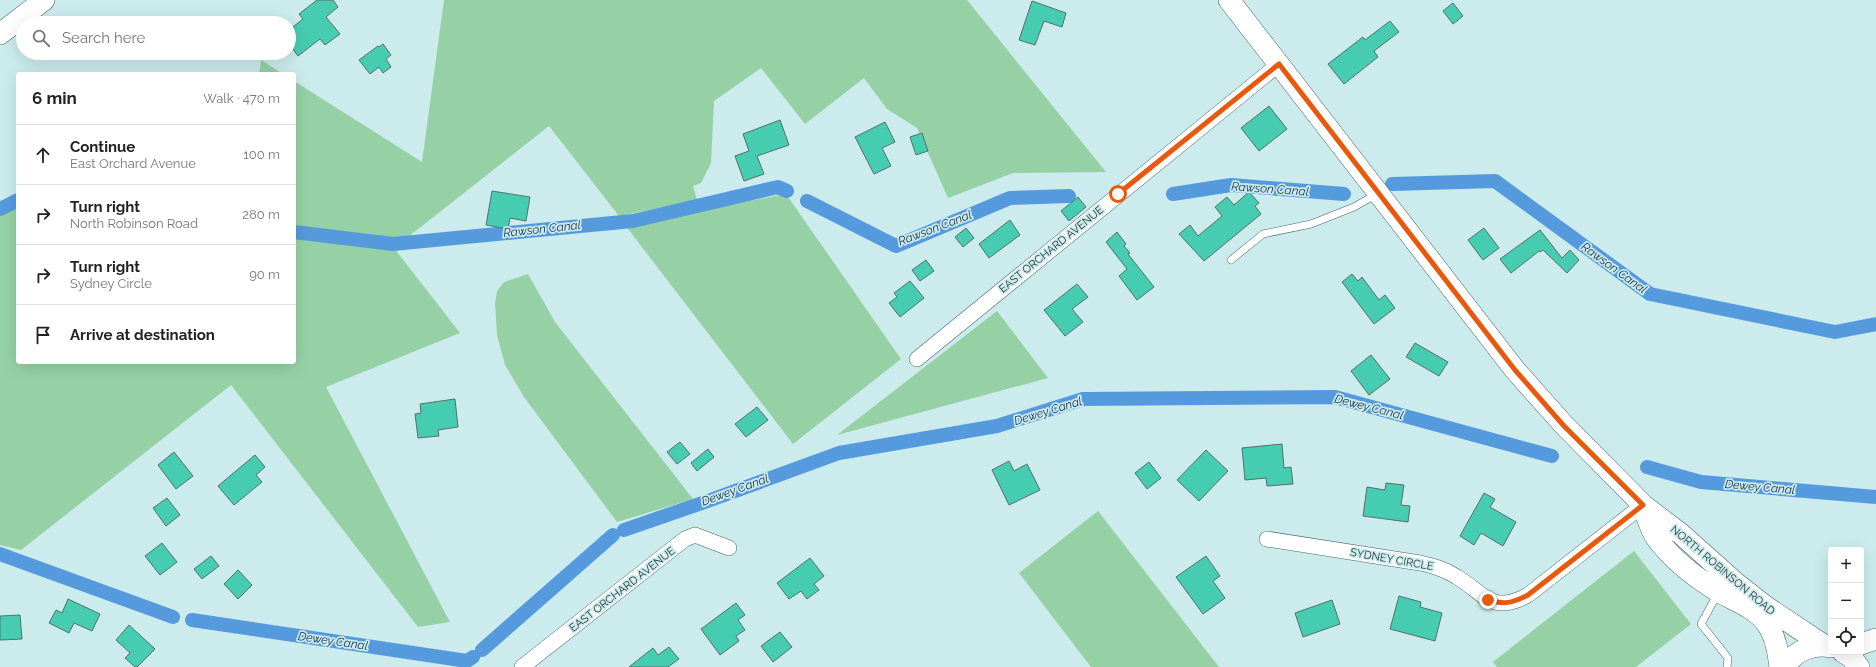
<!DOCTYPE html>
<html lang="en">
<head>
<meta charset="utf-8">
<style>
  :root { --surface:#fff; --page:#f6f6f6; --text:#222; --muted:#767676; --line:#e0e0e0 }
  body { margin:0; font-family:Raleway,sans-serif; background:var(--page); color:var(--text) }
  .controls { position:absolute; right:12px; bottom:12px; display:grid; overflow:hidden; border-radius:4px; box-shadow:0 4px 16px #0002 }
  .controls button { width:36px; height:36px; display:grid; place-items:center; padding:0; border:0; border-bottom:1px solid var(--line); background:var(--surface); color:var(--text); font:20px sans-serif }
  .stop { position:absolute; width:12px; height:12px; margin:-9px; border:3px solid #ea580c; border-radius:50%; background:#fff }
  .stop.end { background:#ea580c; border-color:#fff; box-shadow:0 1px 4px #0008 }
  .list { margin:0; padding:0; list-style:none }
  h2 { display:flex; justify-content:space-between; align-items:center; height:52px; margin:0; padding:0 16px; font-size:17px }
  h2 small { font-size:13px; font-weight:400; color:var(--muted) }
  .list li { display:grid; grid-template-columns:26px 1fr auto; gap:12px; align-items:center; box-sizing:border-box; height:60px; padding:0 16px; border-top:1px solid var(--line) }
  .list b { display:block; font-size:15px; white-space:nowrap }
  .list p { margin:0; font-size:13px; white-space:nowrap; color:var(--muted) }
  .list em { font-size:13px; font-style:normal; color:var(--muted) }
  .icon { flex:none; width:22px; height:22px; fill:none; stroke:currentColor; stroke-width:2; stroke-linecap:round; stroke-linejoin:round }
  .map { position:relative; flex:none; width:1876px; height:667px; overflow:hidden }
  .search { position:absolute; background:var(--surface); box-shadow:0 4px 16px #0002; left:16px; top:16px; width:280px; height:44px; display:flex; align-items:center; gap:10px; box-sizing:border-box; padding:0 14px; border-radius:22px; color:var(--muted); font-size:15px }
  .panel { position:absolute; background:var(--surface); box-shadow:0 4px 16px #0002; left:16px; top:72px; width:280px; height:292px; border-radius:4px }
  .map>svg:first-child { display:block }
</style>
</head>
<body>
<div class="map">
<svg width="1876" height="667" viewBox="0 0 1876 667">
  <rect width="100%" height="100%" fill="#cbebed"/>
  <path fill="#96d1a5" d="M444,0H967L1106,172L1013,173L948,198L917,128L887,109L864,78L805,124L761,68L714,101L711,163L701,183L693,186L697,200L619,216L549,126L394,248L460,333L326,387L450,622L418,627L231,385L21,550L0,545V207L18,208V362H294V81L422,162Z
    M261,60L283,74H259Z
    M786,194L901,359L793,444L625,225Z
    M528,274L555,322L693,499L617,522L524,397L505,365L497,335L495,304L497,291L504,282Z
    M997,311L1048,378L837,435Z
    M1098,511L1219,667H1091L1019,573Z
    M1634,551L1691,624L1636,667H1497L1493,662Z"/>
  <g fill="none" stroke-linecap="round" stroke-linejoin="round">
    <path stroke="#569ade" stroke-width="14" d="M1392,184L1495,181L1650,294L1835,332L1876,324
      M1173,194L1231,185L1344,194
      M807,201L896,246L1010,198L1069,196
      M0,209L18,200
      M294,232L393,244L633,221L778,187L787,191
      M1647,467L1701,482L1876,497
      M624,530L705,502L839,453L997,426L1083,399L1335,397L1552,456
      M0,554L173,617
      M192,620L467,661L473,657
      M482,650L613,535"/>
  </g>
  <path fill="#46ccb0" stroke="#557068" d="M317,0H333L338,7L326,17L340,34L325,45L320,39L298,56L289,44V30L303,19L299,14Z
    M1032,1L1066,13L1062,27L1044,21L1035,45L1019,40Z
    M1453,3L1463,16L1453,24L1443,11Z
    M1390,21L1399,32L1374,51L1378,57L1344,84L1328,64L1363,37L1365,40Z
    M383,44L391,55L386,59L391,67L383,73L379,67L370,74L359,60L378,46L379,47Z
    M1269,106L1287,129L1259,151L1241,128Z
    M780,120L789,145L757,156L764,174L744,181L735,156L749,151L743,134Z
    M885,122L895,142L882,148L891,166L874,174L855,137Z
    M922,133L928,151L916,155L910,137Z
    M492,191L530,197L526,221L510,218L508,229L486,225Z
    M1249,192L1259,203L1255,206L1261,214L1204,261L1179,234L1190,225L1198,236L1222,216L1215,207L1227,197L1234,205Z
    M1078,197L1086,207L1069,221L1061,211Z
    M1010,220L1020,235L989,258L979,244Z
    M966,228L974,238L963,247L955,237Z
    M1484,228L1499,248L1483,260L1468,240Z
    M1540,230L1562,258L1570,250L1579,260L1567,273L1543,250L1540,252L1539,251L1511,273L1500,259Z
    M1117,232L1126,244L1124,246L1130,253L1128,254L1154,287L1137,300L1119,276L1127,269L1106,242Z
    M926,260L934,271L920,281L912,270Z
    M1352,274L1358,281L1362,277L1379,300L1385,295L1395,308L1374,324L1342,282Z
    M910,281L924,298L900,317L889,303L897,297L894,293Z
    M1077,284L1088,297L1072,309L1083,322L1065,336L1044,310Z
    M1415,343L1448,362L1439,376L1406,357Z
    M1371,355L1390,379L1369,395L1351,371Z
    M455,399L458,427L438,430L439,436L418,438L415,414L421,413L420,404Z
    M757,407L768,420L746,437L735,424Z
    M680,442L690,454L677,464L667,452Z
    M1282,444L1284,468L1291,467L1293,484L1267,486L1266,478L1245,480L1242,448Z
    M708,449L714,457L697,471L691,463Z
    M1206,450L1228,471L1199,501L1177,480Z
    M174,452L193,476L176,489L158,465Z
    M255,455L265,467L256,475L262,482L234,505L218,486Z
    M1009,461L1014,471L1027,464L1040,490L1009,505L992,470Z
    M1149,462L1161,478L1147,489L1135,473Z
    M1386,483L1404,485L1401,505L1410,506L1408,522L1363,516L1367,487L1385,490Z
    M1484,493L1495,499L1490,507L1516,522L1503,546L1481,533L1474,545L1460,536Z
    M167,498L180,515L166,526L153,508Z
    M162,543L177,562L160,575L145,556Z
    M211,556L219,566L202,579L194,569Z
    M1206,556L1220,576L1213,581L1225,598L1203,614L1176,577Z
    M810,558L824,576L814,584L819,590L807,599L801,591L789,599L777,583Z
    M238,570L252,585L238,599L224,584Z
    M1399,596L1421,602L1420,607L1442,613L1435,641L1390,629Z
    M68,599L100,614L92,631L74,623L69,633L49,623L56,610L62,613Z
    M1332,600L1340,624L1303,637L1295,613Z
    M736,603L745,615L738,620L745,630L736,636L739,641L720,655L701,629Z
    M20,615L22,639L0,640V616Z
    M129,625L155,649L137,667H135L125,658L130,653L116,640Z
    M780,632L792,647L773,662L761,646Z
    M669,647L679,659L668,667H629L653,648L658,655Z"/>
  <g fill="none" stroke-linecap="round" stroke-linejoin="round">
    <g stroke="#4a6668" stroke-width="8">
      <path id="lane" d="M1231,260L1263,234L1311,224L1354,207L1377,194
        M1718,593L1701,624L1728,658L1727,667"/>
    </g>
    <g stroke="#4a6668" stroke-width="16">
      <path id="street" d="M917,359L1279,64
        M1267,539L1420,563C1433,566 1445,569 1457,577C1485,594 1492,615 1528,595L1643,505
        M522,667L685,539L695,535L729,548"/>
    </g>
    <g stroke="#4a6668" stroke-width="22">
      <path id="secondary" d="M1229,0L1515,370L1564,425L1643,505L1681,534L1737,584L1765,606L1825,646
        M0,34L44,0
        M1643,505C1647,516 1650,530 1657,539C1673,560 1696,578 1719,592C1735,601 1756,608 1767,624C1776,637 1778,652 1780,667
        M1861,644L1876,639
        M1843,652L1851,657L1859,667
        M1785,667C1794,651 1813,643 1831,647"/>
    </g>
    <use href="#lane" stroke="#fff" stroke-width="7"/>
    <use href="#street" stroke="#fff" stroke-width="15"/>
    <use href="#secondary" stroke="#fff" stroke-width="21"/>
  </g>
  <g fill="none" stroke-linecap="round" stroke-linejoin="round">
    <path stroke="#ea580c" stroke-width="5" d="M1118,194L1279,64L1515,370L1564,426L1643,505L1528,595C1512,603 1505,605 1488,600"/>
  </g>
  <g text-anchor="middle" stroke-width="3.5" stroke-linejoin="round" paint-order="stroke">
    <g font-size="11" fill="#2b3838" stroke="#cbebed">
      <text transform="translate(1051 249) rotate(-39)" y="4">EAST ORCHARD AVENUE</text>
      <text transform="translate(1392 559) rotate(10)" y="4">SYDNEY CIRCLE</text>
      <text transform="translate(1723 570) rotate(40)" y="4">NORTH ROBINSON ROAD</text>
      <text transform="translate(622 589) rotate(-38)" y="4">EAST ORCHARD AVENUE</text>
    </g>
    <g font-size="12" font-style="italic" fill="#15314d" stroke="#cbebed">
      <text transform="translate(1270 189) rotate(4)" y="4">Rawson Canal</text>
      <text transform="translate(935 228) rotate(-21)" y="4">Rawson Canal</text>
      <text transform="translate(542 229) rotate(-6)" y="4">Rawson Canal</text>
      <text transform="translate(1614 268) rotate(36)" y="4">Rawson Canal</text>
      <text transform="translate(1369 407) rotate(14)" y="4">Dewey Canal</text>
      <text transform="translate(1048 411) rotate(-17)" y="4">Dewey Canal</text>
      <text transform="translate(1760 487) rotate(5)" y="4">Dewey Canal</text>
      <text transform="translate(735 490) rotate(-20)" y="4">Dewey Canal</text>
      <text transform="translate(333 641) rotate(8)" y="4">Dewey Canal</text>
    </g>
  </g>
</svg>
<div class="controls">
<button>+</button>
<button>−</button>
<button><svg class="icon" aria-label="locate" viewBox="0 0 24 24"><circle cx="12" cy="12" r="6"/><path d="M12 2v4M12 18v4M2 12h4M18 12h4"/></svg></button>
</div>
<div class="stop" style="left:1118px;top:194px"></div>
<div class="stop end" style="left:1488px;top:600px"></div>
<div class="search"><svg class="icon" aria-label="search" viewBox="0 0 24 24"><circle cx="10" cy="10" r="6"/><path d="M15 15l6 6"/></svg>Search here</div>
<section class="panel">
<h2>6 min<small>Walk · 470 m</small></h2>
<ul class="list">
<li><svg class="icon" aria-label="ahead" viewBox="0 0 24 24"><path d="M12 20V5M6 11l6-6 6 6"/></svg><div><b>Continue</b><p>East Orchard Avenue</p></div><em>100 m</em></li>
<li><svg class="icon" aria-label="right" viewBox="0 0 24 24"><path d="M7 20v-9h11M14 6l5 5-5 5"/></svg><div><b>Turn right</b><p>North Robinson Road</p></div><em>280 m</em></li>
<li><svg class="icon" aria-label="right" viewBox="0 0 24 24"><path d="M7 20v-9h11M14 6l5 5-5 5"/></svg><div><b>Turn right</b><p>Sydney Circle</p></div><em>90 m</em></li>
<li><svg class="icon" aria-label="arrive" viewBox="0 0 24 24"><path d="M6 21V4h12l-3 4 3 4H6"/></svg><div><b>Arrive at destination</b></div></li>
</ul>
</section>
</div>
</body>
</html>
